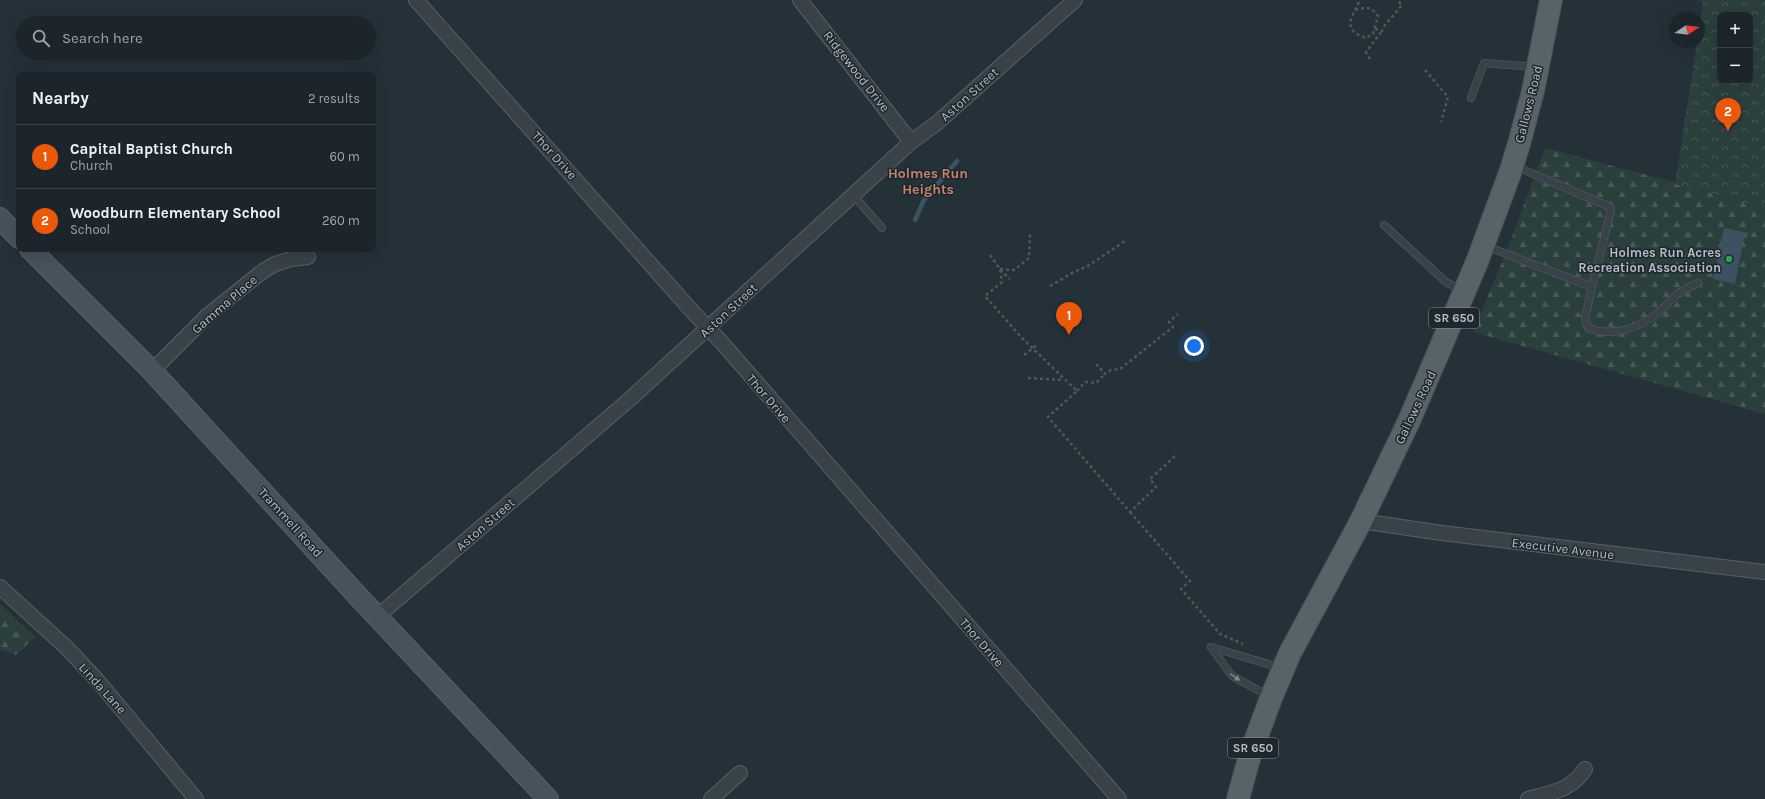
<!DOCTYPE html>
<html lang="en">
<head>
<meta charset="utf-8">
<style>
  :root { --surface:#1c252b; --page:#293137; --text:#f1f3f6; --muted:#a0a5a9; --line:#3a4247; --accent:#ea580c }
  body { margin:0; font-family:Karla,sans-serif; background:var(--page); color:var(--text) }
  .controls { position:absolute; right:12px; top:12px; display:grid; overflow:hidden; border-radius:8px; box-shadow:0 4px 16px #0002 }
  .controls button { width:36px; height:36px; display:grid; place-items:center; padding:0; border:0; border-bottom:1px solid var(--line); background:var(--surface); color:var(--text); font:20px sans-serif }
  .compass { position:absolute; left:1669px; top:12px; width:36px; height:36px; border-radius:50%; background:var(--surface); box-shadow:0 4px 16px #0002; rotate:77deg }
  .you { position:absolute; left:1194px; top:346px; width:14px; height:14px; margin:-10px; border:3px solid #fff; border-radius:50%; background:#1a73e8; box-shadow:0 0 0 6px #1a73e833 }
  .badge { display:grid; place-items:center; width:26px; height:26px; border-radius:50%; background:var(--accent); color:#fff; font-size:13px; font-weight:700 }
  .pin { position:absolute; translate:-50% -33px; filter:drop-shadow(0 1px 2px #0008) }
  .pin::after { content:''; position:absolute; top:21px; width:14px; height:12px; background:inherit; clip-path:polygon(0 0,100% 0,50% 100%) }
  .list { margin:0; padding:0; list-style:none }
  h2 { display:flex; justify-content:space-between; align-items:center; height:52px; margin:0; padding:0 16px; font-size:17px }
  h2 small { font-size:13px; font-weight:400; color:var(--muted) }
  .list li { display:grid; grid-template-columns:26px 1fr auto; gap:12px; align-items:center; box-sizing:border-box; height:64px; padding:0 16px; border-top:1px solid var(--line) }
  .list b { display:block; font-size:15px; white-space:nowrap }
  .list p { margin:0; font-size:13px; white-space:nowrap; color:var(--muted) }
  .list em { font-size:13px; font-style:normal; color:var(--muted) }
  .icon { flex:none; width:22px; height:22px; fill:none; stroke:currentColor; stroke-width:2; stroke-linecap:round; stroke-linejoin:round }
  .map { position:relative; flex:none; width:1765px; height:799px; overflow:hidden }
  .search { position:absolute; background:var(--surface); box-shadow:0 4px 16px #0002; left:16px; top:16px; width:360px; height:44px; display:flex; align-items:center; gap:10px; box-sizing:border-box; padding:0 14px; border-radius:22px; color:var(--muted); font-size:15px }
  .panel { position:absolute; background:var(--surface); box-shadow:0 4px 16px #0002; left:16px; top:72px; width:360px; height:180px; border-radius:8px }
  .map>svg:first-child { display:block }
</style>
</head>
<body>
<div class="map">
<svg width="1765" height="799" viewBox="0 0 1765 799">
  <defs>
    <pattern id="forest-firs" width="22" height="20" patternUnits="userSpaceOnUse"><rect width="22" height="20" fill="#2b3f3c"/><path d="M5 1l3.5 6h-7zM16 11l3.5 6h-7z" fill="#475957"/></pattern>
    <pattern id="park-crowns" width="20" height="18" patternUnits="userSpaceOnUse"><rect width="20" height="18" fill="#2b3f3c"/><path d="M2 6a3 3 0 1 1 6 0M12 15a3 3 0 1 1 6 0" fill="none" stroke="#475957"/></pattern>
  </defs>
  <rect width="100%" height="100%" fill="#253139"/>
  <path fill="url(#forest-firs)" d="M1545,148L1765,206V414L1473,332L1509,245Z
    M0,604L35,637L16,655L0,649Z"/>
  <path fill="url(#park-crowns)" fill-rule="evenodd" d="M1697,0H1765V207L1675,184L1697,42H1699V28L1703,3ZM1720,15H1750V81H1720Z"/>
  <path fill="#3d5260" d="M1724,228L1748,233L1747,238H1744L1735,284L1713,279Z"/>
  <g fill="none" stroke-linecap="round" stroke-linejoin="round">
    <path stroke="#3d5260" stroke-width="4.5" d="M915,220L924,200L957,161"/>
    <g stroke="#576067" stroke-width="8">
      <path id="lane" d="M1471,98L1484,63L1535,67
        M854,196L882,228
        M1384,225L1446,282L1463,291
        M1486,246L1592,287L1611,210L1610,207L1515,166
        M1592,287L1585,319L1588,328C1612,337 1638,329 1658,313C1664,309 1668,302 1674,297C1680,291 1690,287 1698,283
        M1211,647L1232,676L1269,696
        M1211,647L1281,668"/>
    </g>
    <g stroke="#576067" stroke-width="16">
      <path id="street" d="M416,0L691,310L724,345L1119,799
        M800,0L911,142
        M152,371L208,315L263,271L275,264L291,259L308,257
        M1361,521L1442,533L1765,572
        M0,587L68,649L98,681L196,799
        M378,616L630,399L911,142L937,123L1075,0
        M711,799L740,773
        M1528,799C1551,793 1572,790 1585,769"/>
    </g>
    <g stroke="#576067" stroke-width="22">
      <path id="secondary" d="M0,218L19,238
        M30,249L152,371L354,592L548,799"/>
    </g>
    <g stroke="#454e55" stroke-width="24">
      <path id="primary" d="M1238,799L1250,755L1271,698L1290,653L1361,521L1409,421L1477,262L1510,173L1519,144L1533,91L1551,0"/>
    </g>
    <path stroke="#495b59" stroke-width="2.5" stroke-dasharray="3 3" stroke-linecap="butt" d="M1355,10C1366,7 1371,6 1378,16L1373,34L1366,38C1341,30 1352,17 1360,0
      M1375,29L1382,31L1385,25L1402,5L1397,0
      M1370,59L1366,52L1382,31
      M1425,70L1448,97L1441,122
      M990,255L1000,269L1002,282L985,296L1022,338L1077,391L1048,417L1130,512L1156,487L1150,479L1175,456
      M1000,269L1014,270L1029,258L1030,232
      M1000,270L1010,279
      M1050,286L1074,272L1088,266L1125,241
      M1024,355L1038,344
      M1096,364L1105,374L1111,370L1120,369L1173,327L1169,322L1178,314
      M1028,378L1064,380
      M1077,391L1085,382L1096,383L1105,374
      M1130,512L1190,581L1181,589L1220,634L1243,644"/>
    <use href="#lane" stroke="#394249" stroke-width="7"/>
    <use href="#street" stroke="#394249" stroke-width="14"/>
    <use href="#secondary" stroke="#47525c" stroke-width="20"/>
    <use href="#primary" stroke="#576269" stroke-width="22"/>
  </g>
  <defs><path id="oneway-solid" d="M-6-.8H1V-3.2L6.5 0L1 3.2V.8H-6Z"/></defs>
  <use fill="#7d868d" href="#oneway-solid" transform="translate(1235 677) rotate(35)"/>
  <circle fill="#2e9e5b" stroke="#1e272e" stroke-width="1.5" cx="1729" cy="259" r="4"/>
  <g text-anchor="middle" stroke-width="3" stroke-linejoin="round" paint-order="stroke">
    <g fill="#1e272e" stroke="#879098" stroke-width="1">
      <rect x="1429" y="308" width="50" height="20" rx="3"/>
      <rect x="1228" y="738" width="50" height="20" rx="3"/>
    </g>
    <g font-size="12" font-weight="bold" fill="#b4bdc5">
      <text x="1454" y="322">SR 650</text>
      <text x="1253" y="752">SR 650</text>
    </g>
    <g font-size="13" fill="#b4bdc5" stroke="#1e272e">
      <text transform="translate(857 71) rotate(52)" y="5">Ridgewood Drive</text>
      <text transform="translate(969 94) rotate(-42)" y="5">Aston Street</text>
      <text transform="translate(1528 104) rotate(-76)" y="5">Gallows Road</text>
      <text transform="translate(555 155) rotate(48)" y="5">Thor Drive</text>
      <text transform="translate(224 304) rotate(-41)" y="5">Gamma Place</text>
      <text transform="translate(728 310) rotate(-43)" y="5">Aston Street</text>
      <text transform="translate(769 398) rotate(49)" y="5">Thor Drive</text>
      <text transform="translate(1415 407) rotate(-65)" y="5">Gallows Road</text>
      <text transform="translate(291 522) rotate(48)" y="5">Trammell Road</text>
      <text transform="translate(485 524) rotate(-41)" y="5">Aston Street</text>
      <text transform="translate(1563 548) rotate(7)" y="5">Executive Avenue</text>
      <text transform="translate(982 642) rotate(49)" y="5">Thor Drive</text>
      <text transform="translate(103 688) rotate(48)" y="5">Linda Lane</text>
    </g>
    <g font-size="13" font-weight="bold" fill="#b4bdc5" stroke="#1e272e" text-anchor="end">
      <text x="1721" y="257">Holmes Run Acres<tspan x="1721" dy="15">Recreation Association</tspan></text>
    </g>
    <g font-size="14" font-weight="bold" fill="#c7846d" stroke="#1e272e">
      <text x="928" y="178">Holmes Run<tspan x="928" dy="16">Heights</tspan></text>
    </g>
  </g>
</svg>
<div class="controls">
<button>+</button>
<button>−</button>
</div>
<svg class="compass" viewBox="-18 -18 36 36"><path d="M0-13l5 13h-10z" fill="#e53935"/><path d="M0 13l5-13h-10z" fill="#a0a5a9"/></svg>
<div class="you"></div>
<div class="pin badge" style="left:1069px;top:335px">1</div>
<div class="pin badge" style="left:1728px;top:131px">2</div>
<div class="search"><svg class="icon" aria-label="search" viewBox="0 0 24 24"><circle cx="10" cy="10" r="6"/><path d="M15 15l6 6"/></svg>Search here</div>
<section class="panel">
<h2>Nearby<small>2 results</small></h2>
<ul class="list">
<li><span class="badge">1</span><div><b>Capital Baptist Church</b><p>Church</p></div><em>60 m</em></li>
<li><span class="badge">2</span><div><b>Woodburn Elementary School</b><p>School</p></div><em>260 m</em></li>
</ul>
</section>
</div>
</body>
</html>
